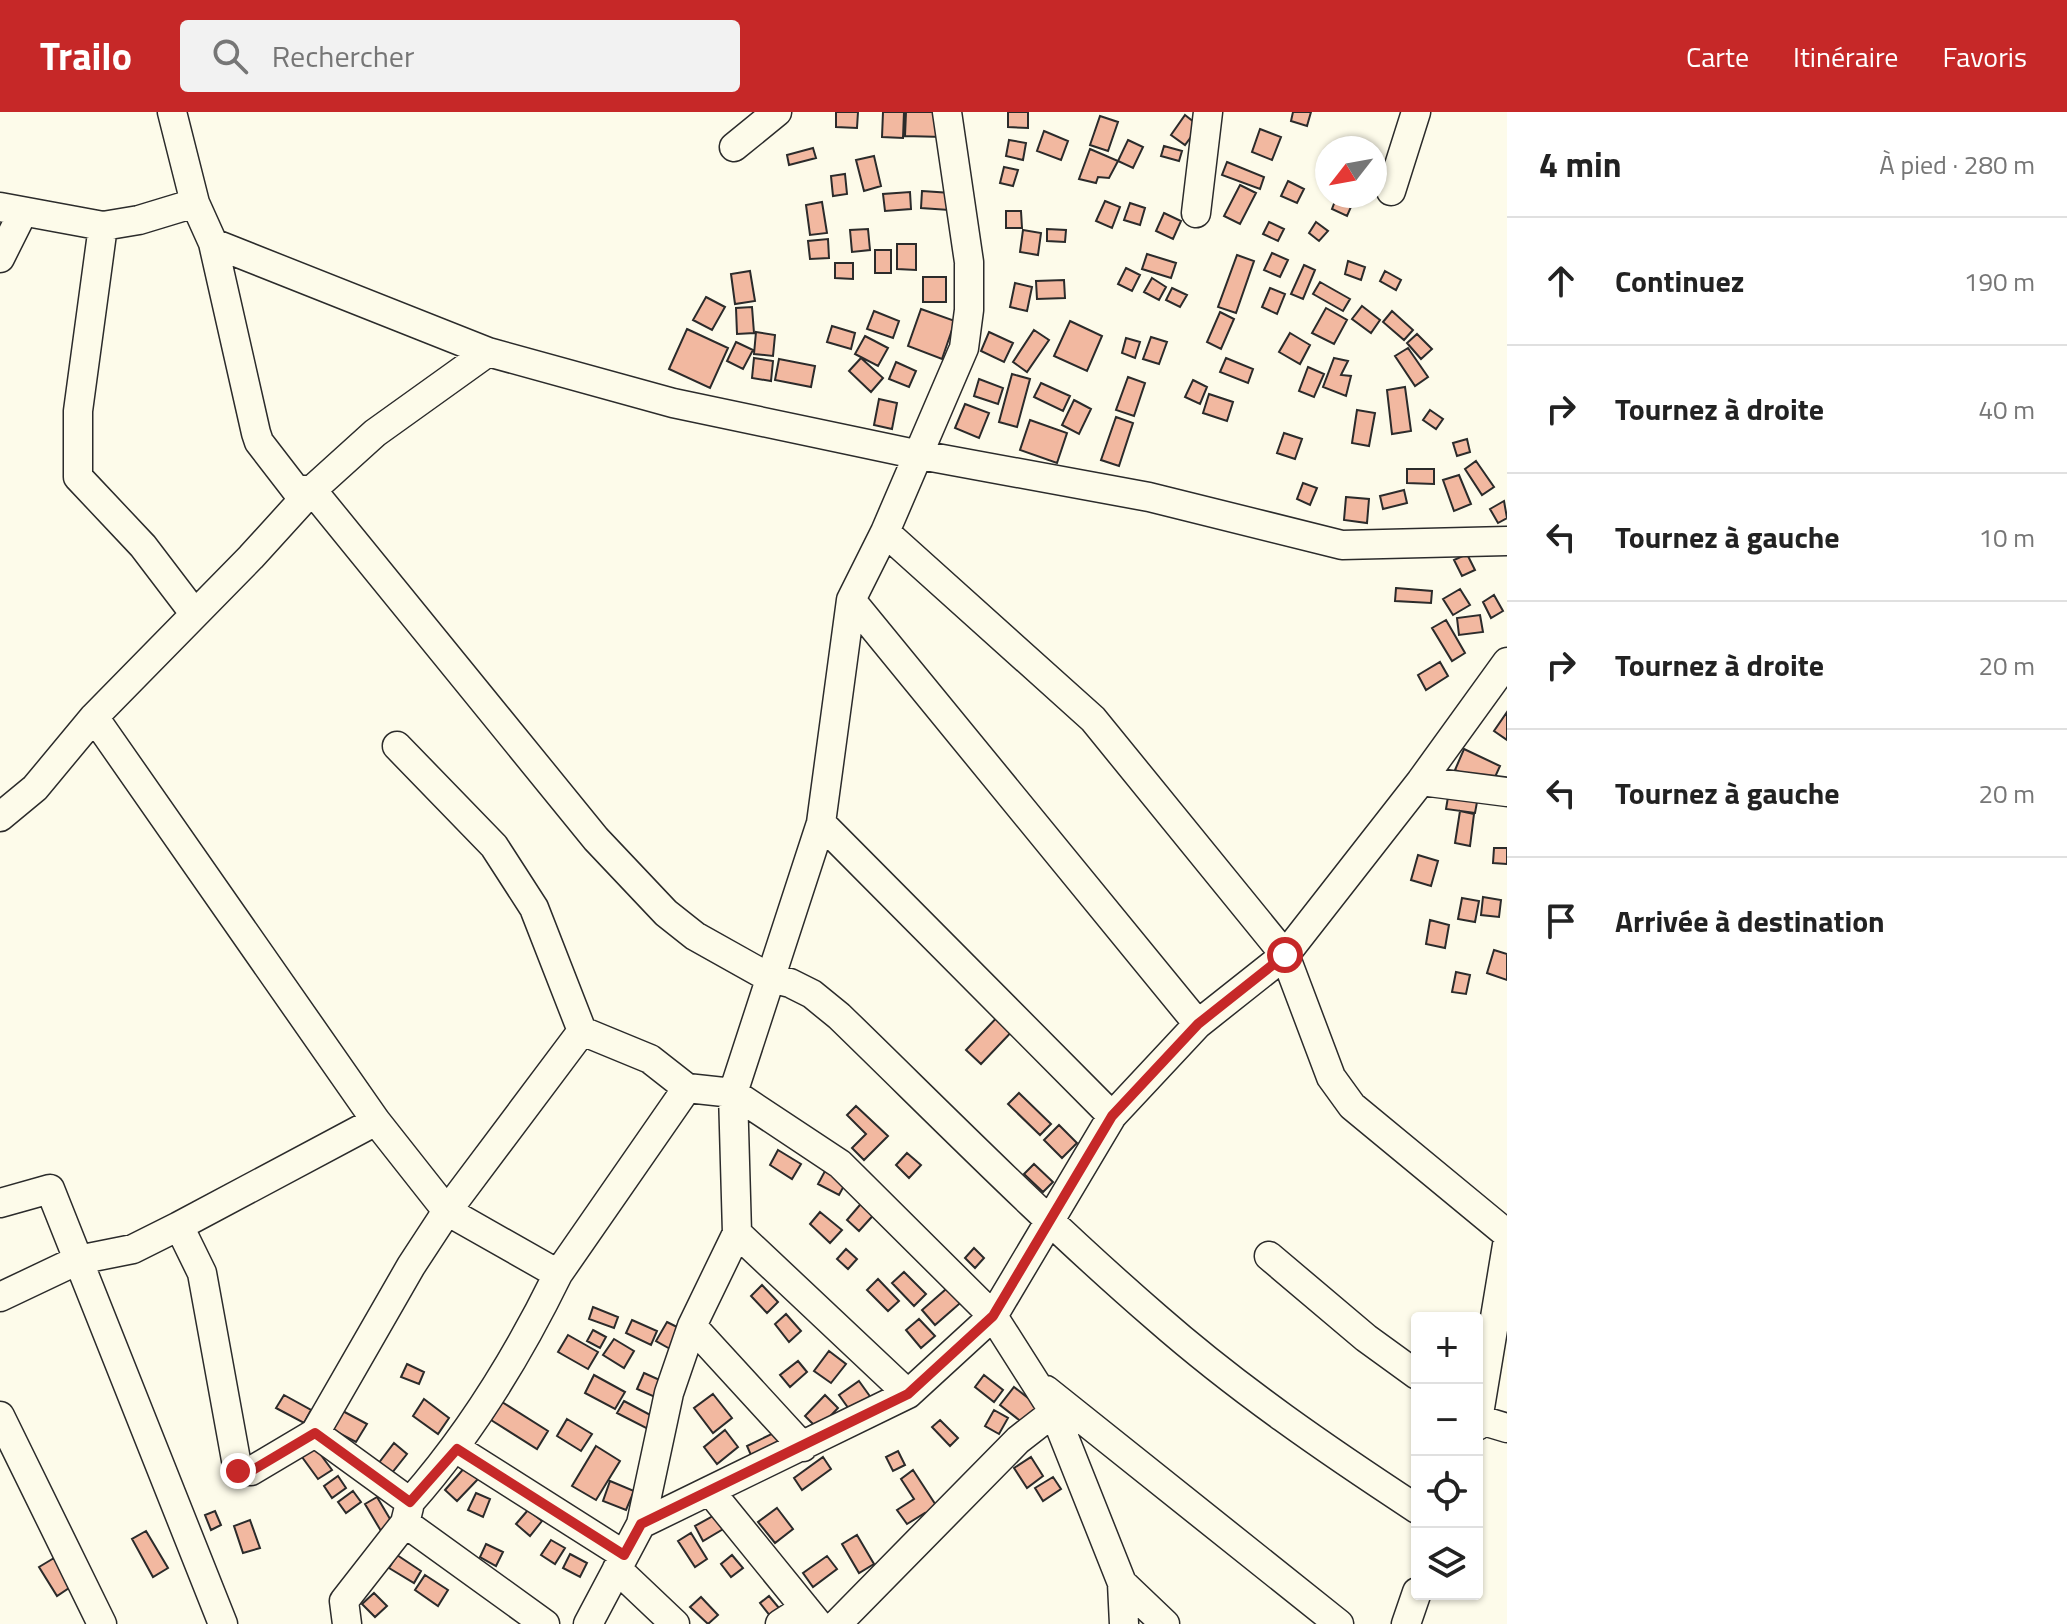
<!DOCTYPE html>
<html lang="fr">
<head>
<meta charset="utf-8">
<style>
  :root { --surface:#fff; --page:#f2f2f2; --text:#222; --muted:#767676; --line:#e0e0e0; --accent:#c62828 }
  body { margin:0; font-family:"Titillium Web",sans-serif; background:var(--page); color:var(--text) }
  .controls { position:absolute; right:24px; bottom:24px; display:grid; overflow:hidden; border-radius:8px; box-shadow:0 2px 6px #0004 }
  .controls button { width:72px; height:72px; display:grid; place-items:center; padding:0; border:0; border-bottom:2px solid var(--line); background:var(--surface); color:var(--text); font:40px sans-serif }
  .compass { position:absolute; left:1315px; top:24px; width:72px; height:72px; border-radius:50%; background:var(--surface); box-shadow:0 2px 6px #0004; rotate:239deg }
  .stop { position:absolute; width:24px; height:24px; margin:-18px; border:6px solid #c62828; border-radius:50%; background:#fff }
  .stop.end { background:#c62828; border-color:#fff; box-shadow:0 2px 8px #0008 }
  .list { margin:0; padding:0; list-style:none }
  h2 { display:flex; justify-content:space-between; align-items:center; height:104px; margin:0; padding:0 32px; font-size:34px }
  h2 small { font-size:26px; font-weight:400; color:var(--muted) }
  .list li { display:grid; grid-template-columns:52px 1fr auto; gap:24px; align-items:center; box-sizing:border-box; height:128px; padding:0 32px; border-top:2px solid var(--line) }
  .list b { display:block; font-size:30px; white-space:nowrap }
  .list em { font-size:26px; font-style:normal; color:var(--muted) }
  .icon { flex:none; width:44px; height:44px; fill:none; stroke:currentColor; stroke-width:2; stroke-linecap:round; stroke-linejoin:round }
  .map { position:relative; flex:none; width:1507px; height:1512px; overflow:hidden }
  header { display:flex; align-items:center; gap:48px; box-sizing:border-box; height:112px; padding:0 40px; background:var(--accent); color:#fff }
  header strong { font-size:38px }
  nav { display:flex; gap:44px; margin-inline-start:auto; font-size:28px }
  .search { width:560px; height:72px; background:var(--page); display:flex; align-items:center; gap:20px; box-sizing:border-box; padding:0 28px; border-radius:8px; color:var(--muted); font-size:30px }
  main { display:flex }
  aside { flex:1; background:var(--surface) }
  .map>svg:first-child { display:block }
</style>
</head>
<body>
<header>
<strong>Trailo</strong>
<div class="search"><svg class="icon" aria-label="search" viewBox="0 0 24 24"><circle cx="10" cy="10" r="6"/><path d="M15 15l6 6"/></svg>Rechercher</div>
<nav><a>Carte</a><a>Itinéraire</a><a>Favoris</a></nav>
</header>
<main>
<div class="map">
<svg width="1507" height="1512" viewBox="0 0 1507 1512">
  <rect width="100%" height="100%" fill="#fdfbea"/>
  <path fill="#f2b8a0" stroke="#2b2b2b" stroke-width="2" d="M836,0H858L857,16L836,15Z
    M883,0H904L903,26L882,25Z
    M906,0H944L943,25L905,24Z
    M1008,0H1028V16L1008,15Z
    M1293,0H1311L1307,14L1291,9Z
    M1185,3L1199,14L1185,33L1171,23Z
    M1100,4L1118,10L1108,39L1090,33Z
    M1260,17L1281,25L1272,48L1252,40Z
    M1044,19L1068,29L1061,48L1037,39Z
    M1009,28L1026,31L1023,48L1006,44Z
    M1128,28L1143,35L1133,56L1118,49Z
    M1164,34L1182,39L1179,49L1161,44Z
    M813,36L816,46L789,53L787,43Z
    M1090,37L1118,49L1109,66L1098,65L1096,71L1079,67Z
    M874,44L881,74L864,79L856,48Z
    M1227,50L1264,65L1260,77L1222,63Z
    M1004,55L1018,58L1013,74L1000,71Z
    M845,62L847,82L833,84L831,64Z
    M1288,69L1304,77L1297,91L1281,84Z
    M1240,73L1256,81L1240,112L1224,104Z
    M922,79L951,81L949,98L921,96Z
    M910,80L911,97L885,99L883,82Z
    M1337,84L1354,88L1347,104L1332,97Z
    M1105,89L1120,95L1112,116L1096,109Z
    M822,90L827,121L810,123L806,93Z
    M1130,91L1145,96L1140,113L1124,108Z
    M1006,99H1021L1022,116H1006Z
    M1164,101L1181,109L1173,127L1156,119Z
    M1269,110L1284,117L1278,129L1263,122Z
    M1316,110L1328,119L1319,129L1309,121Z
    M868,117L870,138L852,140L850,118Z
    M1047,117L1066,118L1065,130L1047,129Z
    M1023,118L1041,121L1038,143L1020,140Z
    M828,127L829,146L810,147L808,129Z
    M897,132H916V158L897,157Z
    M875,138H891V161H875Z
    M1272,141L1288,148L1280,165L1264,158Z
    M1147,142L1176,151L1171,166L1142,157Z
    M1237,143L1254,149L1236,201L1218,195Z
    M1348,149L1365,155L1361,168L1345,162Z
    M835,151H853V167L835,166Z
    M1304,153L1315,158L1303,187L1291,182Z
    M1126,156L1140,163L1132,179L1118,172Z
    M750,159L755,189L735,192L731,162Z
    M1385,159L1401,168L1396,178L1380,169Z
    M923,165H946V190H923Z
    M1152,166L1166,175L1159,188L1144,180Z
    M1064,168L1065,186L1037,187L1036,169Z
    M1320,170L1350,187L1343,199L1313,182Z
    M1015,171L1032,175L1027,199L1010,195Z
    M1172,176L1187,183L1180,195L1166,188Z
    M1270,176L1285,182L1277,202L1262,195Z
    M706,185L725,195L712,218L693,208Z
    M1362,194L1380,208L1371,221L1352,207Z
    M752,195L754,221L737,222L736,196Z
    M1326,196L1347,208L1334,232L1312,221Z
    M921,197L955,209L942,247L908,234Z
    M874,199L899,209L893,226L867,217Z
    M1392,199L1413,218L1404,228L1383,210Z
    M1220,200L1234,207L1221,237L1207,230Z
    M1070,209L1102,224L1087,259L1054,244Z
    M832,214L855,221L851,237L827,230Z
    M687,217L728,236L710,276L669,257Z
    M1034,218L1049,228L1027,260L1013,250Z
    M756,220L775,223L773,244L754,242Z
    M989,220L1013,231L1004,250L981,239Z
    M1290,221L1310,233L1300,252L1279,240Z
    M1417,222L1432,237L1421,247L1407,231Z
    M865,224L888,236L878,254L855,242Z
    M1151,225L1167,230L1159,252L1143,247Z
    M1126,226L1140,230L1135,246L1122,241Z
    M736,230L753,238L743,257L727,249Z
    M1408,236L1428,265L1415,274L1395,244Z
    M754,246L773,249L771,269L752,266Z
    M861,246L883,266L871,280L849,259Z
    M1226,246L1253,257L1248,271L1220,260Z
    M1334,246L1348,249L1341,263L1351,264L1346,284L1323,275Z
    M779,247L815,254L811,275L775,268Z
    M896,250L916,259L909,275L889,267Z
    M1308,255L1324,262L1314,285L1299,279Z
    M1012,262L1030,267L1017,315L999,310Z
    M1128,265L1145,271L1134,304L1116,298Z
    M979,267L1003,276L998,292L974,284Z
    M1193,268L1207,275L1200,292L1185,285Z
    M1041,271L1070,284L1063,299L1034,285Z
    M1405,275L1411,319L1392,322L1387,278Z
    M1209,282L1233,290L1227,309L1203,301Z
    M879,287L897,291L892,317L874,313Z
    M1074,288L1091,297L1079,322L1062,313Z
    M965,292L989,301L979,326L955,316Z
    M1357,298L1375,301L1369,334L1352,331Z
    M1430,298L1443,307L1436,317L1423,308Z
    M1116,305L1133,311L1119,354L1101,348Z
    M1030,308L1067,321L1057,351L1020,338Z
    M1284,321L1302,327L1295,347L1277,341Z
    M1467,327L1470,340L1457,344L1453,331Z
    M1476,349L1494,375L1482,383L1465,357Z
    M1407,357H1434V372L1407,371Z
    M1459,363L1471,392L1454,399L1443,368Z
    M1303,371L1317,376L1310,393L1297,387Z
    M1404,378L1407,391L1383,397L1380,384Z
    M1346,385L1369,387L1367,411L1344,408Z
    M1504,389L1507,406L1498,411L1490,397Z
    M1467,442L1475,458L1462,464L1454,448Z
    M1396,476L1432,479L1431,491L1395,489Z
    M1460,477L1470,493L1453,503L1443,487Z
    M1494,483L1503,499L1491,506L1483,490Z
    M1480,503L1483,520L1459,523L1457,506Z
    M1446,508L1465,541L1452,549L1432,516Z
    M1440,550L1448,564L1426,578L1418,563Z
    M1507,600V628L1494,619Z
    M1464,637L1500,654L1491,674L1455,658Z
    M1448,685L1477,690L1475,701L1446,697Z
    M1460,699L1474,702L1470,734L1455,731Z
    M1494,736H1507V752L1493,751Z
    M1418,743L1438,749L1431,774L1411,768Z
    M1483,785L1501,788L1499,805L1481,803Z
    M1462,786L1479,789L1475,810L1458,807Z
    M1430,808L1449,813L1445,836L1426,832Z
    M1494,838L1507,842V868L1487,861Z
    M1456,860L1470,863L1466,882L1452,880Z
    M1003,899L1018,913L981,952L966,938Z
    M1019,981L1051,1012L1040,1023L1008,992Z
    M856,994L888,1024L864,1048L852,1036L866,1022L847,1003Z
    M1059,1013L1077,1031L1062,1046L1044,1028Z
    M778,1038L801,1052L792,1067L770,1053Z
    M907,1041L921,1053L909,1066L896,1053Z
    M1034,1052L1053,1070L1043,1080L1024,1062Z
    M825,1059L846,1070L839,1083L818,1072Z
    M865,1087L878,1098L859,1119L847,1108Z
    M820,1100L842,1118L830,1131L810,1112Z
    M974,1136L984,1146L975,1156L965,1146Z
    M846,1137L857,1147L848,1157L837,1147Z
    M904,1160L926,1182L914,1194L892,1171Z
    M878,1167L899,1189L888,1199L867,1178Z
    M953,1171L966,1186L935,1213L922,1198Z
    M762,1173L778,1190L767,1201L751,1184Z
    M593,1195L618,1205L614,1216L589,1207Z
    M786,1202L801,1219L789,1230L775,1212Z
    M919,1207L935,1224L921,1236L906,1218Z
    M632,1208L657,1219L651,1233L626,1221Z
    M667,1210L683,1218L672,1238L656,1229Z
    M593,1218L606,1225L600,1236L587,1229Z
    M568,1223L598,1240L588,1257L558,1240Z
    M614,1227L634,1239L624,1256L603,1243Z
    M829,1239L846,1252L831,1271L814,1259Z
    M798,1249L807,1260L790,1275L780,1263Z
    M407,1252L424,1260L419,1272L401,1265Z
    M644,1261L662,1269L655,1285L637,1277Z
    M594,1263L625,1280L615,1297L585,1281Z
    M984,1263L1003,1278L994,1290L975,1275Z
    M859,1269L874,1290L854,1304L839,1283Z
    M1014,1275L1042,1297L1028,1315L1000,1293Z
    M713,1282L732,1306L713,1321L694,1296Z
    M284,1283L311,1298L304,1311L276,1296Z
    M825,1283L838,1296L818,1317L805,1304Z
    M424,1287L449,1306L438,1322L413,1304Z
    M624,1289L656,1306L650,1318L617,1301Z
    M502,1290L548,1319L537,1337L491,1308Z
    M339,1297L367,1312L356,1330L329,1316Z
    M994,1298L1008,1306L999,1322L985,1314Z
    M567,1307L592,1322L581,1339L557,1324Z
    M940,1308L958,1326L950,1334L932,1315Z
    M782,1317L790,1333L754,1350L747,1334Z
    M725,1318L738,1335L717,1352L704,1335Z
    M394,1331L407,1342L391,1362L378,1352Z
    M596,1334L620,1349L596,1388L572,1374Z
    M315,1335L332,1358L318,1367L302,1345Z
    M898,1339L905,1353L893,1359L886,1345Z
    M823,1345L831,1357L802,1378L794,1366Z
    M1031,1345L1043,1364L1027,1376L1014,1356Z
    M466,1354L479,1366L457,1389L445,1378Z
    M913,1358L941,1401L929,1409L925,1401L907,1412L897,1398L914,1387L901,1367Z
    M338,1364L346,1376L332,1386L324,1374Z
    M1053,1365L1061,1377L1043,1389L1035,1376Z
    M610,1369L634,1379L626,1398L603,1389Z
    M353,1379L361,1390L346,1401L338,1390Z
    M476,1381L490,1387L483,1405L468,1398Z
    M377,1385L393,1412L381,1419L365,1392Z
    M777,1396L793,1417L775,1431L758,1410Z
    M528,1398L542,1409L530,1424L516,1412Z
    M215,1399L221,1413L211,1418L205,1403Z
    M722,1399L730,1413L703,1429L695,1414Z
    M250,1408L260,1436L243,1441L234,1414Z
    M146,1419L168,1456L153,1465L132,1427Z
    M691,1421L707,1447L695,1455L678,1429Z
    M857,1423L874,1452L859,1461L842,1432Z
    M551,1428L565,1436L555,1452L541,1443Z
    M486,1432L503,1440L496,1454L480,1445Z
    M570,1442L587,1451L580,1465L563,1456Z
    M397,1443L421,1459L414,1471L389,1456Z
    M732,1443L743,1456L731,1465L721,1452Z
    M827,1444L837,1457L813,1475L803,1461Z
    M54,1446L72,1474L57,1484L39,1455Z
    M425,1463L448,1478L438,1494L415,1478Z
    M374,1481L387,1494L375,1505L362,1492Z
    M769,1484L784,1502L775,1510L760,1491Z
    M701,1485L718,1503L708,1512L690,1495Z"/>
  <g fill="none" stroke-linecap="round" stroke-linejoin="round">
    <g stroke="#2b2b2b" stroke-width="31">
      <path id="street" d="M172,0L195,91L213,131L256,321L259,330L296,378H312
        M734,35L777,0
        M1391,79L1416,0
        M0,95L103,114L139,108L195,91
        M1196,101L1208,0
        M103,114L78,299V365L143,434L194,501
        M213,131L488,240L673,291L915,342L1149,385L1342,433L1507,429
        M0,146L23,100
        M312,378L596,727L666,801L695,824L770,866L790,871L812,882L839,904C944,1006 1047,1111 1157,1206C1238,1277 1327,1338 1417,1397
        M885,420L1093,607L1285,843L1331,965L1352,994L1507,1122
        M851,488L1198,912
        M397,634L494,734L534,796L582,919L650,947L687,976L733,981L840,1052L993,1204L1054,1300L1122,1471L1124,1512
        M1421,669L1507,680
        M0,705L35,676L94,605L251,445L312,378L375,321L488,240
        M821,711L1112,1004
        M0,1091L50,1077L223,1512
        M179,1114L376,1009
        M737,1121L908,1282
        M1269,1144L1366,1226L1417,1263
        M558,1162L687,976
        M0,1185L78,1148L133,1137L179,1114L202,1161L238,1359H251L315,1321L410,1390C471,1321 518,1244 558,1162L447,1099L376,1009L94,605
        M692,1214L803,1335
        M1046,1278L1339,1512
        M0,1304L102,1512
        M1477,1307L1507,1316
        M1477,1314L1507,1133
        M315,1321L411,1154L447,1099L582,919
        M457,1337L624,1443
        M710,1379L818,1512
        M405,1411L545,1512
        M641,1412L908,1282L993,1204L1112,1004L1198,912L1285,843L1421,669L1507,550
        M617,1457L675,1512
        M1122,1471L1165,1512
        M347,1512L344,1489L405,1411L409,1395
        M588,1512L641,1412L669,1281L692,1214L737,1121L733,981L821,711L851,488L885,420L964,236L969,198V150L947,0
        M780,1512L805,1496
        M837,1512L1018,1328L1054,1300
        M1406,1512L1417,1480"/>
    </g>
    <use href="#street" stroke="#fdfbea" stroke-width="28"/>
  </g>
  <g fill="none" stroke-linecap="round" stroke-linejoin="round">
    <path stroke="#c62828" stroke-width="10" d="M238,1359H251L315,1321L410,1390L457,1337L624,1443L641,1412L908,1282L993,1204L1112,1004L1198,912L1285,843"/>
  </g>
</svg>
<div class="controls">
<button>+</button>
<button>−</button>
<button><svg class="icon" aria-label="locate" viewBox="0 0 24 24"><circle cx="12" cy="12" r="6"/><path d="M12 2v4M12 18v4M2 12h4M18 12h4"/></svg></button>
<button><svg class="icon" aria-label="layers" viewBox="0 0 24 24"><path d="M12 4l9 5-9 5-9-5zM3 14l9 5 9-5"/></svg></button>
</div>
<svg class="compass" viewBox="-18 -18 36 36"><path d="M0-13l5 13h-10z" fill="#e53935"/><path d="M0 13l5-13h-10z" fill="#767676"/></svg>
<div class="stop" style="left:1285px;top:843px"></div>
<div class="stop end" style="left:238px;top:1359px"></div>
</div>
<aside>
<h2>4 min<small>À pied · 280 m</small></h2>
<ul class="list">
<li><svg class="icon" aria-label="ahead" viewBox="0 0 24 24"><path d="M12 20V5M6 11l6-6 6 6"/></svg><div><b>Continuez</b></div><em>190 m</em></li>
<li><svg class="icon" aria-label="right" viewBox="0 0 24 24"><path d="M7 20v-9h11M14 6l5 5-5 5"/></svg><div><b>Tournez à droite</b></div><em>40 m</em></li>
<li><svg class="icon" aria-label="left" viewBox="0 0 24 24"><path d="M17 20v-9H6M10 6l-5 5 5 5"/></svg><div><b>Tournez à gauche</b></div><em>10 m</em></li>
<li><svg class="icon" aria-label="right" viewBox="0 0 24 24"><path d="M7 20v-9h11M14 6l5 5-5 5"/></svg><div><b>Tournez à droite</b></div><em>20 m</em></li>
<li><svg class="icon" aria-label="left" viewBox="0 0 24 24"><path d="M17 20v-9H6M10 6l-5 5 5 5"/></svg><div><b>Tournez à gauche</b></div><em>20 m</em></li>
<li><svg class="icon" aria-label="arrive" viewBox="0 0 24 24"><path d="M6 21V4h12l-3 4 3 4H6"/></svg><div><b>Arrivée à destination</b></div></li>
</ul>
</aside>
</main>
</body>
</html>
